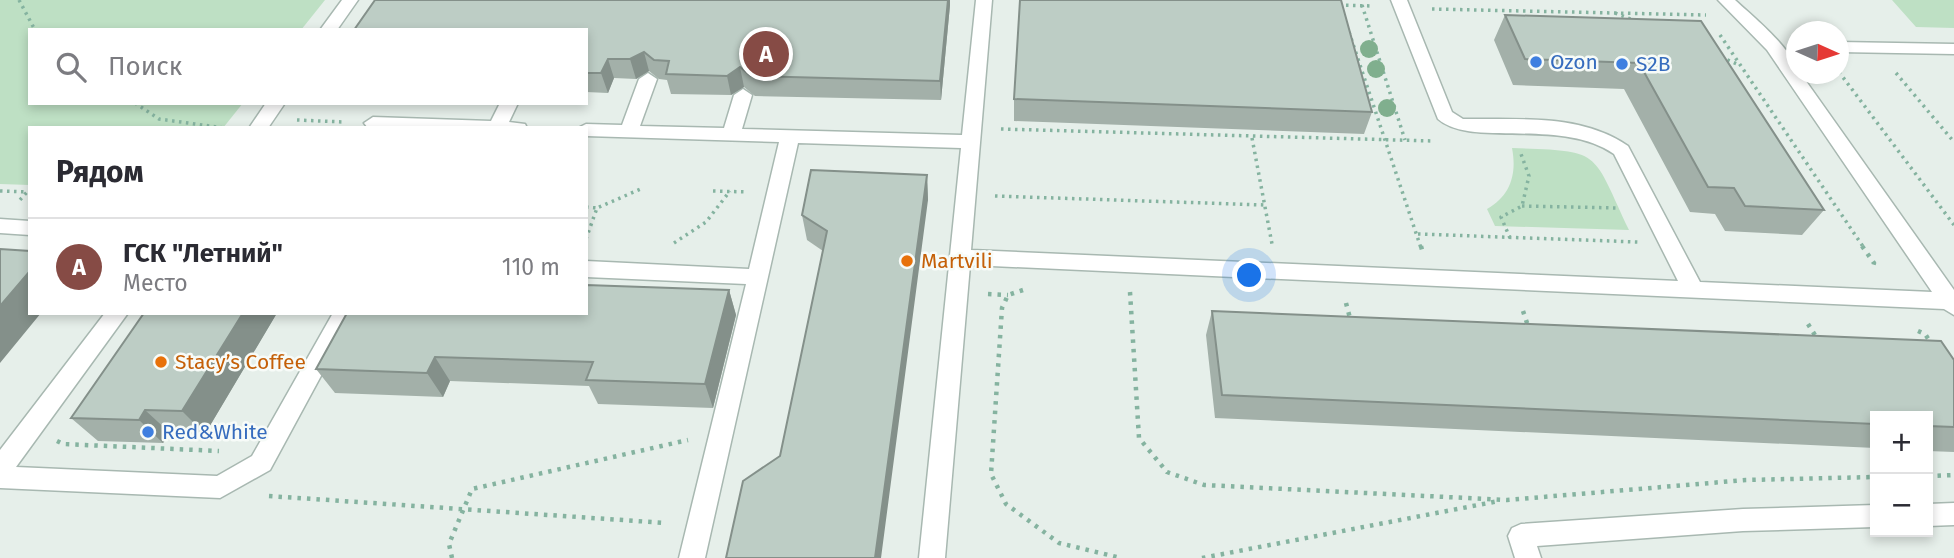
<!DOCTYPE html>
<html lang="ru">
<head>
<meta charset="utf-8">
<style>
  :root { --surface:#fff; --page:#f2f2f3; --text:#2b2b33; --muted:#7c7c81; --line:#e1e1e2; --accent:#864b45 }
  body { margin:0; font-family:"Fira Sans",sans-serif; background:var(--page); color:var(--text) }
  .controls { position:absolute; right:21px; bottom:21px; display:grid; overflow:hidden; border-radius:0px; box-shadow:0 4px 10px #0003 }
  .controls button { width:63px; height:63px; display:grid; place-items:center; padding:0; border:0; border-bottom:2px solid var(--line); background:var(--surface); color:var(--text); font:35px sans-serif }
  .compass { position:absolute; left:1786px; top:21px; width:63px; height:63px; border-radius:50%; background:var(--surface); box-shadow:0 4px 10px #0003; rotate:93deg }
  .you { position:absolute; left:1250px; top:276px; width:24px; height:24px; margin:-18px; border:5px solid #fff; border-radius:50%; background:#1a73e8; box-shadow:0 0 0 10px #1a73e833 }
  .badge { display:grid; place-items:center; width:46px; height:46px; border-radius:50%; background:var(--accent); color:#fff; font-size:23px; font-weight:700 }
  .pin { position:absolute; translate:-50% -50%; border:4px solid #fff; box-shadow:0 2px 7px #0006 }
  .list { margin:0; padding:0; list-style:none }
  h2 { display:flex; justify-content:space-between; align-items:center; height:91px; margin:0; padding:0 28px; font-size:30px }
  h2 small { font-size:23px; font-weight:400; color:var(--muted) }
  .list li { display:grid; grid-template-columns:46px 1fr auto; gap:21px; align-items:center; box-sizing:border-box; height:98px; padding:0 28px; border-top:2px solid var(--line) }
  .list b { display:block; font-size:26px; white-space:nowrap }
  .list p { margin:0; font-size:23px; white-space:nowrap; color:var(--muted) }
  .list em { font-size:23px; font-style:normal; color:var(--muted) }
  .icon { flex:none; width:38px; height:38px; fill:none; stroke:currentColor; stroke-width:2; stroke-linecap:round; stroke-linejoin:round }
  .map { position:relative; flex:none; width:1954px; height:558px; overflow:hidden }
  .search { position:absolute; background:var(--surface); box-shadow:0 4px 10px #0003; left:28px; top:28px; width:560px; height:77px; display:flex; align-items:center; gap:18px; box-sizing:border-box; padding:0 24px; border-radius:0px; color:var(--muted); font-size:26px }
  .panel { position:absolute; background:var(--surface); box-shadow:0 4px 10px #0003; left:28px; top:126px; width:560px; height:189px; border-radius:0px }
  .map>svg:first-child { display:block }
</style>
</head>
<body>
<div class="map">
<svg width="1954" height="558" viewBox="0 0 1954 558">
  <rect width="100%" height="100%" fill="#e6efea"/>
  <path fill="#bee0c4" d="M0,0H325L301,30H30V103H243L223,128H30V185L0,184Z
    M1892,0H1954V28L1916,27Z
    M1512,148C1603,151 1591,149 1629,230L1495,226L1487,209C1511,196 1517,173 1512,148Z"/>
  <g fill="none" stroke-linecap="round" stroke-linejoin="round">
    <g stroke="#a8b8b1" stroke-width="3">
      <path id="minor" d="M342,0H358L337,30H320Z
        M976,0H992L971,250L1678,281L1614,154C1560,117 1470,148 1438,119L1391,0H1407L1452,112L1463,119C1518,120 1580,113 1628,146L1700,282L1932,292L1767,50L1718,0H1735C1751,15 1797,52 1797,74H1801L1954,290V315L1944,309L970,265L945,558H919L961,148L798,143L705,558H679L746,284L586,277V261L749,269L779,142L586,136V128H578L586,124L622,125L639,79L648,73L657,79L640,126L724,128L734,95L743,89L752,95L742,129L962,135Z
        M1839,42L1954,44V54L1839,52Z
        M266,103H285L268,128H249Z
        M500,103H518L509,122L525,124L527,128H368L364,123L373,117L491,121Z
        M0,219L30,221V235L0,233Z
        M105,313H128L16,467L217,476L252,456L333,313H355L270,470L220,498L0,488V450Z
        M1954,503V525L1928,526V504Z
        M1875,505V527L1743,531L1537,546L1541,558H1515L1508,536L1512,528L1521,524L1743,509Z"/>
    </g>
    <path stroke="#85b3a0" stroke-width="3.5" stroke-dasharray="2.5 4.5" stroke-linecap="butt" d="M19,0L35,30
      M1339,5L1372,6
      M1362,5L1405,140
      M1432,9L1706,15
      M1615,13L1633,20
      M1349,32L1421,248
      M1720,35L1864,248
      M1721,57L1739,65
      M1839,72L1954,225
      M1896,73L1954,142
      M135,103L159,119L224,128
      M297,120L344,122
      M1001,129L1433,141
      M1252,138L1272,244
      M0,191L27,192L19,201
      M713,191L748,192
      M995,196L1265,205
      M1522,206L1619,208
      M586,207L597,208
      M1418,234L1638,242
      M1510,238L1501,217L1522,206L1529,176L1521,154
      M586,239L597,208L643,188
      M674,243L706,222L730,191"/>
    <path stroke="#85b3a0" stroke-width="4.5" stroke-dasharray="3.5 6" stroke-linecap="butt" d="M1421,246L1422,250
      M1862,246L1874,263L1872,269
      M1023,290L1008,295L1002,308L991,474L1006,504L1059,543L1121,558
      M1130,292L1139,438L1167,472L1204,485L1507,500L1746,480L1875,477
      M988,294L1008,295
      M1346,303L1351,322
      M1523,311L1529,329
      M1808,324L1818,340
      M1918,331L1925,334L1931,343
      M57,441L63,444L219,451
      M1928,476L1954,475
      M269,496L666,523
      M452,558L449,544L472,489L688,440
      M1202,558L1499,501"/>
    <use href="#minor" fill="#fff" fill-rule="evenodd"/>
  </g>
  <g fill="#80af8e">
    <circle cx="1369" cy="49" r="9"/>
    <circle cx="1376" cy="69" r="9"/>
    <circle cx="1387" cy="108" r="9"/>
  </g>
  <path fill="#a3b0a9" d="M950,5L941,100L755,96L744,87L731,95L671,94L667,80L659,79L649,71L636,79L614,78L608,93L586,92V30Z
    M1505,15L1701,21L1824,210L1802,235L1725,231L1715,214L1690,212L1624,89L1513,85L1494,40Z
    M1014,99L1372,112L1364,134L1014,121Z
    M927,175L928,200L780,456L823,251L807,240L802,215Z
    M729,290L736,315L713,408L598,404L589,386L450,381L443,397L335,393L316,369Z
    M1212,311L1954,360V452L1928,451V416H1875V448L1215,418L1206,335Z
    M144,313H277L205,434L170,433L163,443L98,441L71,418Z"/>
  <path fill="#84908a" d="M948,0H950V5L941,100L940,81Z
    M644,52L649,71L636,79L630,59Z
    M608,59L614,78L608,93L601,73Z
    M740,67L744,87L731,95L727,76Z
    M927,175L928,200L881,558H875Z
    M30,271V313H41L0,363V306Z
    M729,290L736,315L713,408L705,384Z
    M243,313H277L205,434L182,411Z
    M435,357L450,381L443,397L427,373Z
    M145,410L170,433L163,443L139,420Z"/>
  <path fill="#bdcdc5" stroke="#84908a" stroke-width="2" d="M375,0H948L940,81L751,76L740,67L727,76L666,74L669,61L654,60L644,52L630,59H608L601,73H586V30H354Z
    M1020,0H1341L1372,112L1014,99Z
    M1505,15L1701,21L1824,210L1745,206L1734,188L1708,187L1639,63L1525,59Z
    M811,170L927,175L875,558H726L743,481L780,456L827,231L802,215Z
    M0,249L30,251V271L0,306Z
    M586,285L729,290L705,384L586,380L593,362L435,357L427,373L316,369L347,313H586Z
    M1212,311L1941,341L1954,360V427L1928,426V416H1875V424L1222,395Z
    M144,313H243L182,411L145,410L139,420L71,418Z"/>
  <g fill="#3f7fe0" stroke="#f7fbf8" stroke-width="2.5">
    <circle cx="1536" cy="62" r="7"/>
    <circle cx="1622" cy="64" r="7"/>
    <circle cx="148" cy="432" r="7"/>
  </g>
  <g fill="#e8710a" stroke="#f7fbf8" stroke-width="2.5">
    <circle cx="907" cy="261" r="7"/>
    <circle cx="161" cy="362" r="7"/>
  </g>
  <g text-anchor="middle" stroke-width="5" stroke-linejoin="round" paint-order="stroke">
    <g font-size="21" fill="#366cbe" stroke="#f7fbf8" text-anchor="start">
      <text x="1550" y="69">Ozon</text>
      <text x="1636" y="71">S2B</text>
      <text x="162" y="439">Red&amp;White</text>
    </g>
    <g font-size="21" fill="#c56008" stroke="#f7fbf8" text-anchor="start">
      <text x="921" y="268">Martvili</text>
      <text x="175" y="369">Stacy’s Coffee</text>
    </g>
  </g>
</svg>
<div class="controls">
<button>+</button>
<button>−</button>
</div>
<svg class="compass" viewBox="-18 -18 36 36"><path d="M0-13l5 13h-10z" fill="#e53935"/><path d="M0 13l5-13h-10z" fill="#7c7c81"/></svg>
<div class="you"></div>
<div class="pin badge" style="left:766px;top:54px">A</div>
<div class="search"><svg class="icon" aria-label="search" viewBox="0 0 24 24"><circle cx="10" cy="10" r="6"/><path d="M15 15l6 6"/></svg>Поиск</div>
<section class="panel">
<h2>Рядом<small></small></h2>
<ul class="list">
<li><span class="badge">A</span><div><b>ГСК &quot;Летний&quot;</b><p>Место</p></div><em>110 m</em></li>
</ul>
</section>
</div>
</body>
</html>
